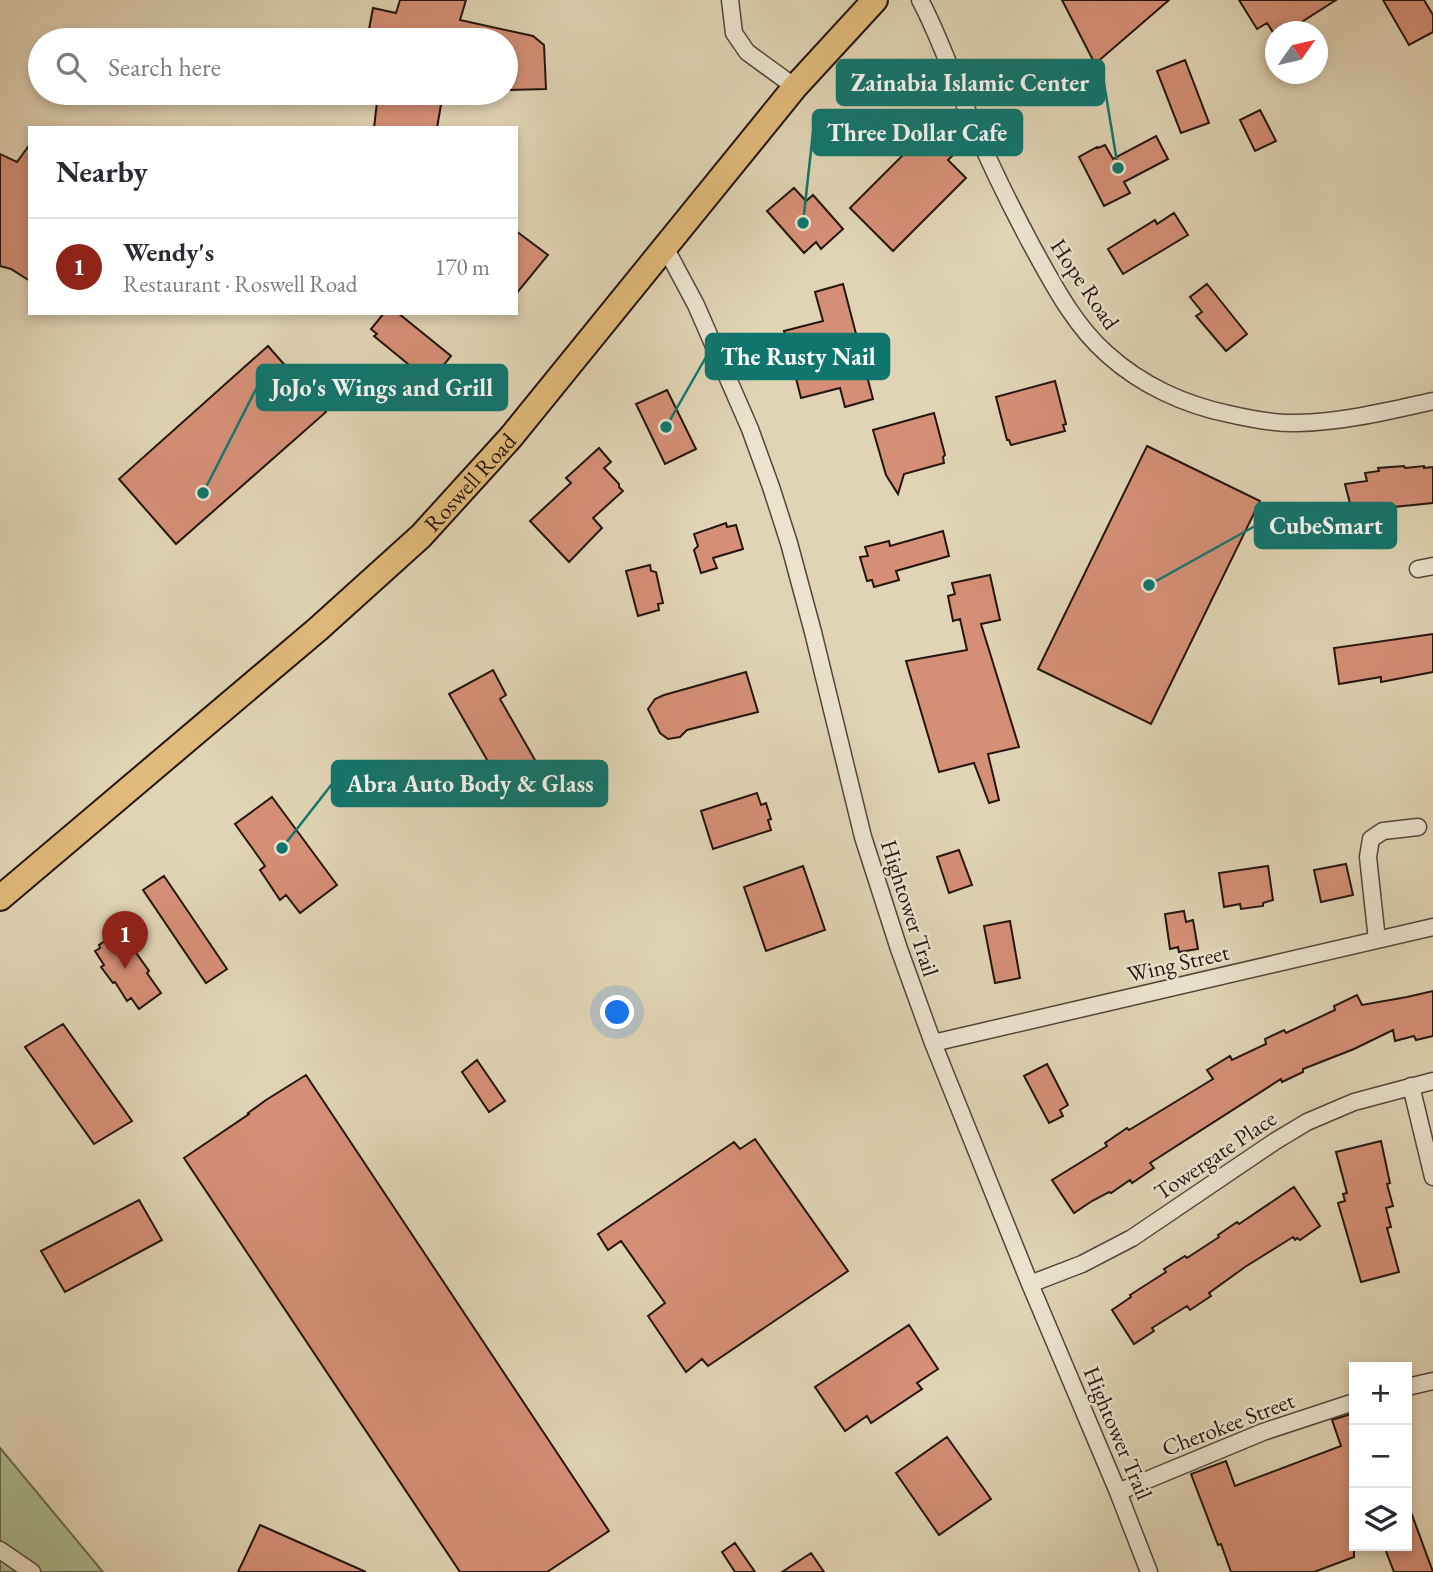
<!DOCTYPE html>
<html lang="en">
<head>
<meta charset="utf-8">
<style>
  :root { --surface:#fff; --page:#f7f7f7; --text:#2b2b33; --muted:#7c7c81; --line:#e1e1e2; --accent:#8f2418 }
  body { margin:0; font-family:"EB Garamond",serif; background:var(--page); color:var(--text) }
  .controls { position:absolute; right:21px; bottom:21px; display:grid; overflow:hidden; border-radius:0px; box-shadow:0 4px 10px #0003 }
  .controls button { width:63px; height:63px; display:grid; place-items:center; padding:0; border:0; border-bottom:2px solid var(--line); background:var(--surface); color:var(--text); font:35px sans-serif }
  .compass { position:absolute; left:1265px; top:21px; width:63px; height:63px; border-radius:50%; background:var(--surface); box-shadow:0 4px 10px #0003; rotate:56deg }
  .you { position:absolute; left:618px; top:1013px; width:24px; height:24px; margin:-18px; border:5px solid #fff; border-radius:50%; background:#1a73e8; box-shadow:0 0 0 10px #1a73e833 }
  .badge { display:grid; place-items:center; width:46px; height:46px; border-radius:50%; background:var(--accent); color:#fff; font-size:23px; font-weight:700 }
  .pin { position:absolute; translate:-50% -58px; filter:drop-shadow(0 2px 4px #0008) }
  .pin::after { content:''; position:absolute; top:37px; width:24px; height:21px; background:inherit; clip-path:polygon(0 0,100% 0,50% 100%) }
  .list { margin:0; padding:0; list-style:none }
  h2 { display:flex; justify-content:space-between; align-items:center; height:91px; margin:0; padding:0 28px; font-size:30px }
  h2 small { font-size:23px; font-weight:400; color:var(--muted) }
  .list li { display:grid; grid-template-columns:46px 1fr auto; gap:21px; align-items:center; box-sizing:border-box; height:98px; padding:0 28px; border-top:2px solid var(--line) }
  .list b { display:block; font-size:26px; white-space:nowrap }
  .list p { margin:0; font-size:23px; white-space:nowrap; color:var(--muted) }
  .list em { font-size:23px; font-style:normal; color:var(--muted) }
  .icon { flex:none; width:38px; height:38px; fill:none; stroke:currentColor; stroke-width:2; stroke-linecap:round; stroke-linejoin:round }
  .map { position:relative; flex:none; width:1433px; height:1572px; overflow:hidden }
  .search { position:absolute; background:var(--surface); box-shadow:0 4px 10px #0003; left:28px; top:28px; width:490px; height:77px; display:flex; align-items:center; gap:18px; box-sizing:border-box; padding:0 24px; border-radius:38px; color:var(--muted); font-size:26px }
  .panel { position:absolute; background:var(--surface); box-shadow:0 4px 10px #0003; left:28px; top:126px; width:490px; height:189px; border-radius:0px }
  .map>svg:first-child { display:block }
</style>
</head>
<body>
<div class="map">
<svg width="1433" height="1572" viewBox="0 0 1433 1572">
  <rect width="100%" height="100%" fill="#e0d4b4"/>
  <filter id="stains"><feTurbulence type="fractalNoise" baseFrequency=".00286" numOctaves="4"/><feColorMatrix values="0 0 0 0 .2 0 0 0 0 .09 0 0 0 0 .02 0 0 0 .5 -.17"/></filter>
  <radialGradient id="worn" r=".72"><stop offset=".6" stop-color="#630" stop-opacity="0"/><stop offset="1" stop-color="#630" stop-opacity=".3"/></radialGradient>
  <path fill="#acbe92" stroke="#686a50" stroke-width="2" d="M0,1448L103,1572H0Z"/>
  <path fill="#d58f76" stroke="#24150f" stroke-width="2" d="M400,0H466L460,20L533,36L544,45L546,89L506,90V40H367L373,8L396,13Z
    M1062,0H1169L1095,64Z
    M1239,0H1336L1286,32H1276V37L1267,23L1257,29Z
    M1383,0H1424L1433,15V32L1409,45Z
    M1185,60L1209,123L1181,133L1157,71Z
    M378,93H443L437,128H374Z
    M1260,110L1276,141L1255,151L1240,120Z
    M932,126L957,151L948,160L966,178L893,251L850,208Z
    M1156,136L1168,159L1124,182L1130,193L1104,206L1079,157L1097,147L1098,148L1105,145L1113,159Z
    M30,144V281L11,269L0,266V154L17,162Z
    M794,188L806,201L813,195L843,229L821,249L816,242L804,253L767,211Z
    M1174,213L1188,235L1123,274L1108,249L1155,220L1157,224Z
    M516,231L548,255L516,294Z
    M843,284L873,399L845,407L840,388L801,398L784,331L823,321L815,292Z
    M1207,284L1247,334L1226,351L1196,316L1202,312L1190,297Z
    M384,313H398L451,356L430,382L374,336L377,334L371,329Z
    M268,346L326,412L176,544L119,479Z
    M1055,381L1066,424L1063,425L1065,431L1011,445L1009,440H1007L996,397Z
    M667,390L696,449L665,464L636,404Z
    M934,413L945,455L943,457L944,463L904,474L898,494L886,475L873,430Z
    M1147,446L1260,501L1151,724L1038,669Z
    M599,448L611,462L604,468L619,484V487L623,491L593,518L602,528L569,562L530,521L571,483L566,478Z
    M1404,466L1405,468L1424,466V468L1433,467V503L1384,508L1382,513L1378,514V515L1354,519L1345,484L1367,481L1365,473L1379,471L1378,468Z
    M726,523L727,527L736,525L743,549L713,558L717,568L701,573L694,550L698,546L694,534Z
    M943,531L949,556L896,571L899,580L874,587L872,580L867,581L860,557L868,556L865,547L889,541L890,546Z
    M650,565L651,571L656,572L663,603L658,604L659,610L638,616L626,571Z
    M990,575L1000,620L981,624L1019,747L988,754L999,800L989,803L974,763L939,772L906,661L967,650L960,619L953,621L948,596L955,594L952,583Z
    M1433,634V672L1381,682V677L1339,684L1334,648Z
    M493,670L506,695L500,699L543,774L512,791L495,762L490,765L449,694Z
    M746,672L758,712L687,730L680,737L668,739L660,733L648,709L655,699L664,695Z
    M757,793L761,805L766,803L771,819L768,820L771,830L713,849L701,811Z
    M272,797L337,885L300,913L286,895L280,900L260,870L265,866L235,824Z
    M959,850L972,885L949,893L937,857Z
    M1346,864L1353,895L1321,902L1314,870Z
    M803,866L825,930L766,951L744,887Z
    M1268,866L1273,900L1263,903V906L1241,909L1240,904L1224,907L1219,873Z
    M164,876L227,969L206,983L143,890Z
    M1184,911L1186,922L1193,920L1198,949L1179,952L1178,947L1170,949L1165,914Z
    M1010,921L1020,978L995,983L984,926Z
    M122,933L149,971L147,973L161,993L139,1009L131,998L127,1001L115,982L113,983L101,967L104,965L95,951L100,948L99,945L115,934L117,936Z
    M1433,991V1036L1416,1040L1414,1036L1395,1041L1393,1030L1354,1049L1303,1069V1072L1282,1082L1281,1079L1150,1163L1154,1168L1132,1183L1130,1180L1111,1193L1109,1192L1092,1201L1074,1213L1052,1180L1107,1146L1105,1143L1127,1128L1129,1130L1213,1079L1207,1070L1230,1056L1232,1060L1266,1044L1265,1039L1284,1030L1286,1033L1335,1010L1334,1006L1357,995L1362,1005L1407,997Z
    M63,1024L132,1121L94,1144L25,1047Z
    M477,1060L505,1101L489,1112L462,1072Z
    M1047,1064L1068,1105L1060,1110L1063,1116L1049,1123L1024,1076Z
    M306,1075L609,1531L547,1572H460L184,1158L249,1114L248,1113L266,1100Z
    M755,1139L848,1271L708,1366L702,1359L686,1372L648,1316L665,1303L621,1241L608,1250L598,1234L734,1142L740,1149Z
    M1381,1141L1390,1183L1387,1184L1393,1206L1386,1208L1391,1227L1387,1228L1399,1272L1361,1282L1338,1203L1345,1201L1343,1194L1347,1193L1336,1152Z
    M1294,1187L1320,1226L1300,1240L1297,1238L1295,1240L1293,1237L1245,1267L1209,1293L1211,1296L1190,1310L1187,1306L1152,1328L1154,1331L1134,1344L1112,1310L1131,1297L1130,1295L1166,1272L1164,1269L1185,1256L1187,1258L1219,1237L1218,1235L1237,1222L1239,1224Z
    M139,1200L162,1240L65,1292L41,1251Z
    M909,1325L938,1369L917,1383L922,1389L871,1423L867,1416L845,1431L815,1387Z
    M1354,1413V1557L1314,1572H1231L1221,1544L1218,1545L1191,1474L1226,1461L1235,1486L1341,1446L1332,1420Z
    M947,1437L991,1499L939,1535L896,1473Z
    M1407,1504H1408L1433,1572H1394L1384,1546H1407Z
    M260,1525L366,1572H238Z
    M735,1543L755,1572H735L722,1552Z
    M811,1553L824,1572H782Z"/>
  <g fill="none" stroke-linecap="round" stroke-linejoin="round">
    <g stroke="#534538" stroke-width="19">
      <path id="street" d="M730,0L734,33L747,52L795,87
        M920,0C941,39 954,81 972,122C990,164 1010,205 1032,246C1053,284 1074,325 1107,354C1141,385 1185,405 1229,414C1251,419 1275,424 1297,423C1344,422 1388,411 1433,401
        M665,247L696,305L750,429L771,487L789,543L813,632L863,837L899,949L933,1043L1030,1284L1118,1492L1149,1572
        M1418,569L1433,566
        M1377,940L1368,857L1371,839L1383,831L1418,827
        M933,1043L1433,927
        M1411,1086L1433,1177
        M1030,1284L1082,1264L1132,1238L1274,1142L1307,1122L1354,1102L1433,1081
        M1407,1387L1433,1381
        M1118,1492L1263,1432L1354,1402
        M0,1550L32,1572"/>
    </g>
    <g stroke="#24150f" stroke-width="28">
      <g id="primary">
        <path id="s1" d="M0,898L318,629L421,536L511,437L795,87L875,0"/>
      </g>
    </g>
    <use href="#street" stroke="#ebe3ce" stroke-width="16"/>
    <use href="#primary" stroke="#e0ba7a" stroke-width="24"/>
  </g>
  <g text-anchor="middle" stroke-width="5" stroke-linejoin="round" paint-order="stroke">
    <g font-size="23" fill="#24150f" stroke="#ebe3ce">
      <text transform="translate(1085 284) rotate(56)" y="8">Hope Road</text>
      <text dy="8" stroke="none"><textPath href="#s1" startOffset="628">Roswell Road</textPath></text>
      <text transform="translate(910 908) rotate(72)" y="8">Hightower Trail</text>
      <text transform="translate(1178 963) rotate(-13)" y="8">Wing Street</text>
      <text transform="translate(1215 1155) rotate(-34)" y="8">Towergate Place</text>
      <text transform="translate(1228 1424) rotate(-21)" y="8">Cherokee Street</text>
      <text transform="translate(1118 1433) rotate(67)" y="8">Hightower Trail</text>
    </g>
  </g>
  <path fill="none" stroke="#0f766e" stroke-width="2.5" d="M1118 168L1104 83M803 223L813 132M666 427L706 357M203 493L257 387M1149 585L1255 526M282 848L332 784"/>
  <g fill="#0f766e" stroke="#ebe3ce" stroke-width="2.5">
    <circle cx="1118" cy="168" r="7"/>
    <circle cx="803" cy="223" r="7"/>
    <circle cx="666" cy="427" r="7"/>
    <circle cx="203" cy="493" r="7"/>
    <circle cx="1149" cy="585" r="7"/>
    <circle cx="282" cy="848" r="7"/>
  </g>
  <g fill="#0f766e" stroke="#0f766e" stroke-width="2.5">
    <rect x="837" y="60" width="267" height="45" rx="7"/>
    <rect x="813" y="110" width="209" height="45" rx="7"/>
    <rect x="706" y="334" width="183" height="45" rx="7"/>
    <rect x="257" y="365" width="250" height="45" rx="7"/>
    <rect x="1255" y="503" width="141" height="45" rx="7"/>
    <rect x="332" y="761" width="275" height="45" rx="7"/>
  </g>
  <g font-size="24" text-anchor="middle" font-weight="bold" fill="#fff">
    <text x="970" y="91">Zainabia Islamic Center</text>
    <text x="917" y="141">Three Dollar Cafe</text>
    <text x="798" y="365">The Rusty Nail</text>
    <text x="382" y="396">JoJo's Wings and Grill</text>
    <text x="1326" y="534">CubeSmart</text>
    <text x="470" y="792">Abra Auto Body &amp; Glass</text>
  </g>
  <rect width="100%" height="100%" filter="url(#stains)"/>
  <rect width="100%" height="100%" fill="url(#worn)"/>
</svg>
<div class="controls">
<button>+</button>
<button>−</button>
<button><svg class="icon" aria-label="layers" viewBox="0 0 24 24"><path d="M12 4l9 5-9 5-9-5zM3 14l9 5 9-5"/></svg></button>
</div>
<svg class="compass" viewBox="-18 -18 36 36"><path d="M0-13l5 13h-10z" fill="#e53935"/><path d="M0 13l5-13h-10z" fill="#7c7c81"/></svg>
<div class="you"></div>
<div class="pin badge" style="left:125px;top:969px">1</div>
<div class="search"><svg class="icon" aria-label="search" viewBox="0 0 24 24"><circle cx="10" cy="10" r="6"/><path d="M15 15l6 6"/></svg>Search here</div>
<section class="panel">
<h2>Nearby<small></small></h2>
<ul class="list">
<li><span class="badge">1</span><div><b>Wendy's</b><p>Restaurant · Roswell Road</p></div><em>170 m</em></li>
</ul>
</section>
</div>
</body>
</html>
